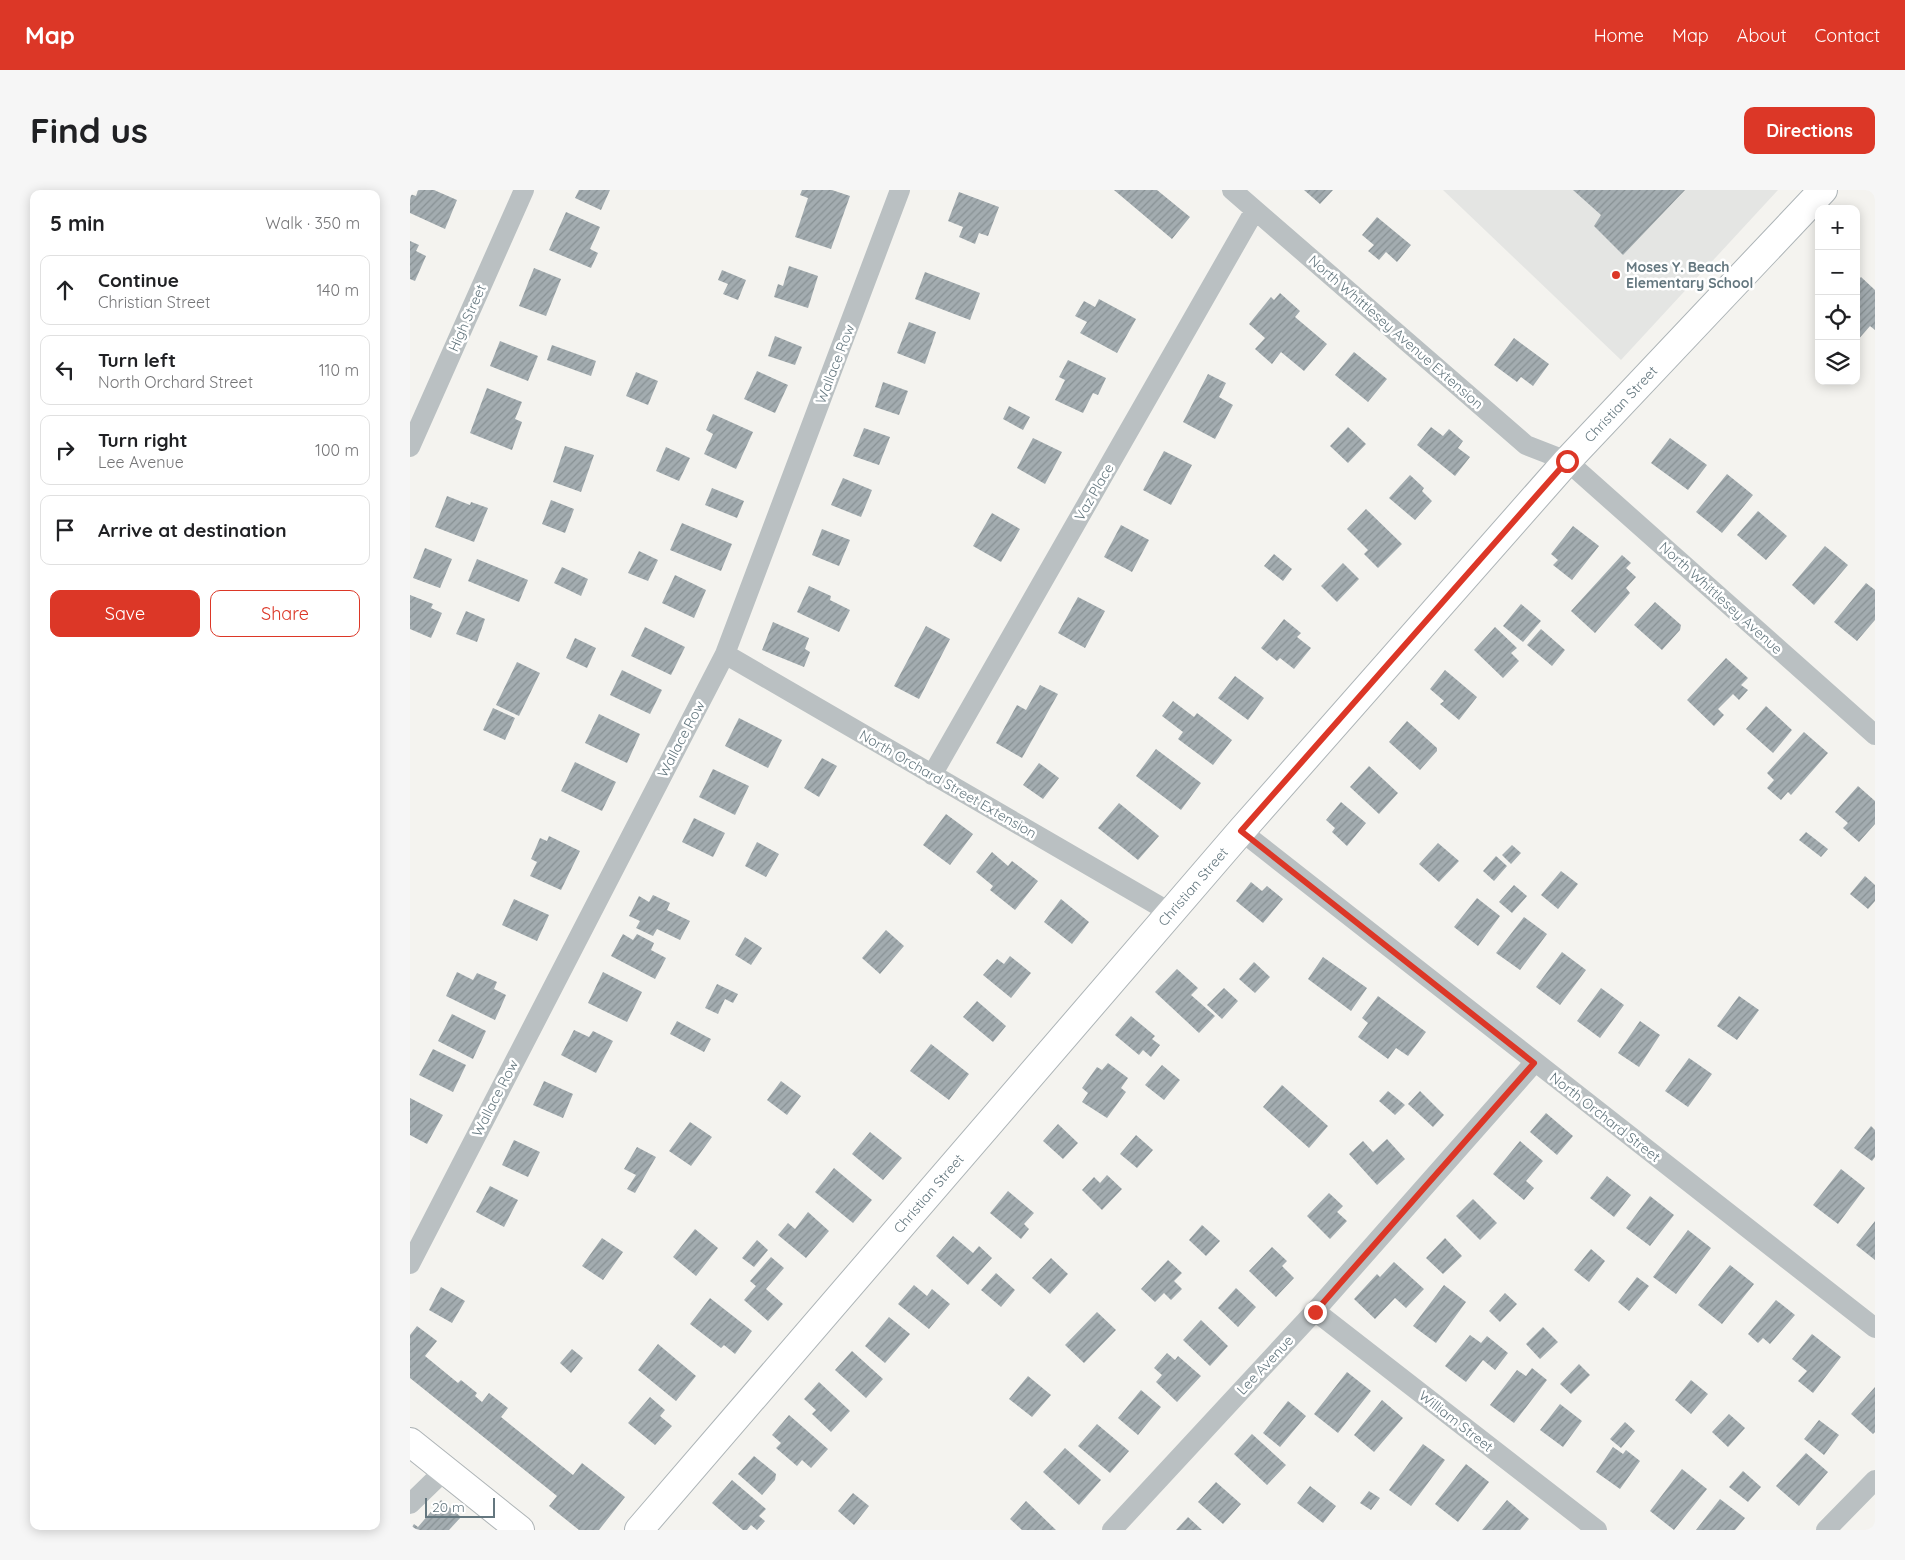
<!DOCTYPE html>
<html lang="en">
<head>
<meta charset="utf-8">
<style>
  :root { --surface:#fff; --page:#f6f6f6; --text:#202124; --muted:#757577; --line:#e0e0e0; --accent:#dc3727 }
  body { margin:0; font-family:Quicksand,sans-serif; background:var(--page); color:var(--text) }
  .controls { position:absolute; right:15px; top:15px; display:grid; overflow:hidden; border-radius:10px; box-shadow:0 2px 12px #0003 }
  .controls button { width:45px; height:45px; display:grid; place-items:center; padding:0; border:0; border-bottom:1px solid var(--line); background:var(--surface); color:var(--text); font:25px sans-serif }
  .scale { position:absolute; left:15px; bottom:12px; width:70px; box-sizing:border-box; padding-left:5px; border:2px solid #64777f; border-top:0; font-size:14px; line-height:18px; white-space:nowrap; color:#64777f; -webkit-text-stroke:4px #fff; paint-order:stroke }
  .stop { position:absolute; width:15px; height:15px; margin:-11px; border:4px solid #dc3727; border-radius:50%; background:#fff }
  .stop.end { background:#dc3727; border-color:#fff; box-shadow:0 1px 5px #0008 }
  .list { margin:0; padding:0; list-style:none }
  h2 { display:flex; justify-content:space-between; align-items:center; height:65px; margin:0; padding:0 20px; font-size:21px }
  h2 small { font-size:16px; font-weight:400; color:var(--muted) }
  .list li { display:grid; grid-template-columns:32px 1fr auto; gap:15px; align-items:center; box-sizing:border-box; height:70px; margin:0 10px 10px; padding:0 10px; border:1px solid var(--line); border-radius:10px }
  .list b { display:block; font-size:19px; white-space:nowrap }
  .list p { margin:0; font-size:16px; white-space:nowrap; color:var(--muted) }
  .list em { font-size:16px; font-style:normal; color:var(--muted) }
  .actions { display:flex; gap:10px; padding:15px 20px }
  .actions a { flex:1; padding:11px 0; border:1px solid var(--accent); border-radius:10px; text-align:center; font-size:18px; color:var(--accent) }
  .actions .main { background:var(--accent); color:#fff }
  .icon { flex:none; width:28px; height:28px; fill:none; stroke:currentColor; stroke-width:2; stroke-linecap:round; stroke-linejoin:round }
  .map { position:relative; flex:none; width:1465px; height:1340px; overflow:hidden; border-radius:10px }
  header { display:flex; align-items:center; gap:30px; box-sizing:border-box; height:70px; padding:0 25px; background:var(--accent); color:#fff }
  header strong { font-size:24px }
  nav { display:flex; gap:28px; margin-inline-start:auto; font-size:18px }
  .intro { display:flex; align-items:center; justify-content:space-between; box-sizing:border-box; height:120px; padding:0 30px }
  h1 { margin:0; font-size:35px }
  .button { padding:12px 22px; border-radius:10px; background:var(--accent); color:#fff; font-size:18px; font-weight:700 }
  main { display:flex; gap:30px; padding:0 30px }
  aside { flex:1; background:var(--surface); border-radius:10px; box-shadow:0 2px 12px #0003 }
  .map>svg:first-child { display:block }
</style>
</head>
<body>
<header>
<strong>Map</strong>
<nav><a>Home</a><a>Map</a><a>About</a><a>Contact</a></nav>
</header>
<div class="intro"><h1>Find us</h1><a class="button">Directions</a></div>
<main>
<aside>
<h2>5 min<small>Walk · 350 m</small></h2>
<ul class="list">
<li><svg class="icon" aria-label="ahead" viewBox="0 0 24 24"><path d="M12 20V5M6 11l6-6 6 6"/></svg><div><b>Continue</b><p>Christian Street</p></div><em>140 m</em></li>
<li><svg class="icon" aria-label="left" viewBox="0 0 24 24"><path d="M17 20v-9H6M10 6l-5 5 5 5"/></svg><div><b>Turn left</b><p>North Orchard Street</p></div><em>110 m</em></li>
<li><svg class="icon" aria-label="right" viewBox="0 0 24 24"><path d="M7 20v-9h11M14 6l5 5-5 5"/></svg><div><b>Turn right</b><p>Lee Avenue</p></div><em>100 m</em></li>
<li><svg class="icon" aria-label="arrive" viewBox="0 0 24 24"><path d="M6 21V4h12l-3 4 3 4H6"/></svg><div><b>Arrive at destination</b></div></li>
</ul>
<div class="actions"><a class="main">Save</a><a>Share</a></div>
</aside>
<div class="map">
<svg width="1465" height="1340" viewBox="0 0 1465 1340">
  <defs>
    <pattern id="building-hatch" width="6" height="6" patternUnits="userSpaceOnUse" patternTransform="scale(1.25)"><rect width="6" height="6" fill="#a3acb0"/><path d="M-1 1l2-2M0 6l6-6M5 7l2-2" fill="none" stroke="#889194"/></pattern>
  </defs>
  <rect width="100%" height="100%" fill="#f4f3ef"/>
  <path fill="#e4e5e3" d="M1033,0H1368L1211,170Z"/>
  <path fill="url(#building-hatch)" d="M8,0H24L47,10L35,39L0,23V4L6,6Z
    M169,0H200L191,20L165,8Z
    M392,0H422L440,6L421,59L385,47L398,8L390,5Z
    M704,0H747L780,27L762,49Z
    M894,0H923L910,14Z
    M1163,0H1275L1213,65L1184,36L1191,25Z
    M549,2L589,17L578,46L569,43L565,54L549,47L553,37L538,31Z
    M156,22L190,37L180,59L188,63L181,78L139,60Z
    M967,27L1001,55L987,72L976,62L969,70L958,61L964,55L952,45Z
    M0,51L9,55L6,61L16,66L5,91L0,89Z
    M379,76L408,86L398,118L364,107L368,94L373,96Z
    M124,78L151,89L136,126L109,116Z
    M312,80L336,90L328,110L313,104L318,94L308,90Z
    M515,82L570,103L560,130L505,109Z
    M1451,87L1465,100V140L1460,136L1446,152V93Z
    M870,103L890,121L885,127L917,154L894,181L871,162L862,174L845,159L855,148L839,134L861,107L864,110Z
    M689,109L726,129L707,163L670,143L677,132L665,126L674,111L685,117Z
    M499,132L526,142L515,174L487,163Z
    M365,146L392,157L385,175L358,166Z
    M1104,148L1139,174L1123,196L1111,187L1107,192L1084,175Z
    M90,151L128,166L118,191L80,176Z
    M142,155L186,171L181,186L137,170Z
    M944,162L977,189L958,212L925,185Z
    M658,170L696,188L688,205L683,203L673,223L645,210L655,190L649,187Z
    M347,181L378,195L365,223L334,209Z
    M226,182L248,191L238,215L216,206Z
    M798,184L816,193L809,207L823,215L805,249L773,232Z
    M473,192L498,201L489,225L465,217Z
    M77,198L112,212L105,229L112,232L102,260L60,243Z
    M599,216L620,227L613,240L593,229Z
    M303,224L343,242L326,279L294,264L303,244L296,240Z
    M938,237L956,254L938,273L920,256Z
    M1021,237L1033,246L1039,239L1053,251L1048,258L1060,267L1045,286L1007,255Z
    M454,238L480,247L469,275L443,266Z
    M623,248L652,262L635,294L607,278Z
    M1260,248L1297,275L1278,300L1241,273Z
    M155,256L184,265L171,302L143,292Z
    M256,257L280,268L269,291L246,281Z
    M754,261L782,275L761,315L733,300Z
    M1317,284L1343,305L1312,343L1286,322Z
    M1000,285L1014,298L1012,301L1022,311L1005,330L979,308Z
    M433,288L462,300L451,327L421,315Z
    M302,298L334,311L327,328L295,315Z
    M37,306L60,315L61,312L78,318L64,352L25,337Z
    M141,310L164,319L155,343L132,334Z
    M956,319L992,354L968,378L954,364L958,360L937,339Z
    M1348,321L1377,346L1356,370L1327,345Z
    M582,323L610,339L591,372L563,356Z
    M272,333L322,354L311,381L260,360Z
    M711,335L739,350L722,382L694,367Z
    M1163,336L1189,356L1162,390L1143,375L1148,370L1141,364Z
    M412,339L440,350L429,376L402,365Z
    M1415,356L1438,375L1404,415L1382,395Z
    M15,358L42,369L30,398L3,388Z
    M229,361L248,370L238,391L218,383Z
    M864,364L882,379L873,391L854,376Z
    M1212,365L1221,373L1216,378L1226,387L1216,398L1220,403L1185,443L1161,421Z
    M67,369L118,390L109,412L58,391Z
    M933,373L949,389L927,412L911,396Z
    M152,377L178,389L171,406L144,393Z
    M265,385L296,400L284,428L252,413Z
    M1456,393L1465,400V430L1447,451L1424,432Z
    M399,396L421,406L420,410L440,420L429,442L387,422Z
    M0,405L23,414L21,418L32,423L21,448L0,439Z
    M668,407L695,421L675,458L648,443Z
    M1245,412L1271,435L1270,440L1252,460L1224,435Z
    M1111,414L1131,431L1113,452L1093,436Z
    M56,421L75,429L67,452L46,444Z
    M874,429L891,443L887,447L901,458L884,479L870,468L867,471L851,458Z
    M363,432L399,448L395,459L400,462L394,477L352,460Z
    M516,436L540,449L509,509L484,496Z
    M235,437L275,457L261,485L221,466Z
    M1085,437L1107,458L1101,463L1109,471L1093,488L1064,460Z
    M1131,439L1155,460L1142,476L1117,455Z
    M165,448L186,458L177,478L156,468Z
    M1316,468L1338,488L1331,495L1338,500L1329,510L1323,504L1308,519L1314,525L1304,536L1277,510Z
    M107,472L130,483L109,526L86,515Z
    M212,480L252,500L240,524L200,505Z
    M1035,480L1067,507L1049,530L1030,514L1034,511L1020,499Z
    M825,486L854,508L838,530L808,508Z
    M630,495L648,504L612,568L586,553L607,515L616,520Z
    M763,511L784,527L787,523L822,550L803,575L768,549L773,542L752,526Z
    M1356,516L1382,540L1363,563L1336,539Z
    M83,518L105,528L95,550L73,540Z
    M189,524L230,544L217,573L175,553Z
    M329,528L372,550L358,578L315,556Z
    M997,531L1027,558V561L1010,580L979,552Z
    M1394,542L1418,563L1381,605L1378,602L1371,610L1357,598L1364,590L1357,583Z
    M746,559L791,593L771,620L726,586Z
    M412,568L427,576L409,607L394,598Z
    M165,572L206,592L192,621L151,601Z
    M629,573L649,588L633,609L613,595Z
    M959,576L988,603L969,624L940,597Z
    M303,579L339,596L325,625L289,607Z
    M1448,596L1465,611V634L1449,652L1433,638L1438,633L1425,622Z
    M931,612L956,633L937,656L922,642L925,638L916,630Z
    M709,613L749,646L728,670L688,638Z
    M536,624L563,644L540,675L513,655Z
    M284,628L315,643L303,667L272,652Z
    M1396,642L1418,659L1411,667L1389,650Z
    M139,646L170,661L151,700L120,686L127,672L121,669L130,648L137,651Z
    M347,652L369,664L356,687L335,676Z
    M1028,653L1049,671L1029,692L1009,674Z
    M1102,655L1111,663L1101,674L1092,665Z
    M582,662L598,676L602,671L628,691L605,720L580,700L583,696L566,682Z
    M1086,666L1097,676L1084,691L1073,681Z
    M1151,681L1168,694L1148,719L1131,705Z
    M1455,686L1465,695V711L1458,719L1440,704Z
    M841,692L852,701L857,696L873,709L853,733L826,711Z
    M1104,695L1117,706L1102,723L1089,712Z
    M243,705L260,713L257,720L280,731L270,750L247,739L243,746L226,738L230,731L219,726L229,706L239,712Z
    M1067,708L1090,726L1068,756L1044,737Z
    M104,709L139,725L127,751L92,735Z
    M651,709L679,732L662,754L634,732Z
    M1114,727L1137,744L1110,780L1086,763Z
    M476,740L494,756L470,784L452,768Z
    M213,744L223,750L227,744L244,753L241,760L256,768L245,789L201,766Z
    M335,747L352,758L341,775L325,765Z
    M1152,762L1176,780L1150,815L1126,797Z
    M600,766L621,783L601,808L573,785L587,769L594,774Z
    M913,767L957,798L941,821L898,789Z
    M844,772L860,787L845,803L829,789Z
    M767,779L788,798L781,805L805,826L789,843L745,802Z
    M47,782L63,790L67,783L87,792L84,799L96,805L85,830L36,806Z
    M193,782L232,802L217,832L178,813Z
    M307,794L328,804L323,813L315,809L308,824L295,818Z
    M814,798L828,811L812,829L797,815Z
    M1191,798L1214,815L1190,848L1167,831Z
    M968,806L1016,842L998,866L986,858L978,869L948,847L958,833L952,828Z
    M1329,806L1349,820L1327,850L1307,836Z
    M567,811L596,836L583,852L553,827Z
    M42,824L76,841L63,869L28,851Z
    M721,826L745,846L742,849L750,855L741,867L733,860L729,865L705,845Z
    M267,831L301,849L294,862L260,844Z
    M1230,831L1250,845L1229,877L1208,863Z
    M164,840L179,847L183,841L203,851L186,883L151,865Z
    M521,854L559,884L539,910L500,881Z
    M23,859L56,875L43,902L9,885Z
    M1279,868L1302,884L1278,917L1255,901Z
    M698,873L718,888L711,898L716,902L697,928L672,912L678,903L672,898L687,877L692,880Z
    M752,875L770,890L754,910L735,895Z
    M134,891L163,904L153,928L123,915Z
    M371,891L391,906L377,925L357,910Z
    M872,895L918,936L899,958L853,917Z
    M978,901L995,915L985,925L969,911Z
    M1010,901L1034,925L1023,937L998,914Z
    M0,908L33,925L17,954L0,945Z
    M1136,923L1163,946L1147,965L1120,942Z
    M280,932L302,947L281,976L259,961Z
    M648,934L668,953L653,969L633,951Z
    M1461,936L1465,940V967L1462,971L1444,958Z
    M460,942L492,968L473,990L442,964Z
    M726,945L743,960L727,978L710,964Z
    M977,949L995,969L967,995L939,964L953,951L963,962Z
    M104,950L130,962L118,987L92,975Z
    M1110,951L1133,971L1116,991L1124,998L1114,1010L1083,984Z
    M227,957L246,967L225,1003L217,999L226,985L214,979Z
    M424,978L462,1010L443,1033L405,1002Z
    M1431,979L1455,998L1428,1034L1403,1015Z
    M697,985L712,999L692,1020L672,1000L684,987L690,993Z
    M1197,986L1221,1005L1204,1027L1180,1008Z
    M80,996L108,1010L94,1037L66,1022Z
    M598,1001L624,1023L614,1034L619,1039L611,1049L580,1023Z
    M919,1003L933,1016L927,1022L937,1031L920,1049L897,1026Z
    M1240,1006L1264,1025L1240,1056L1216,1038Z
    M1063,1009L1087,1033L1070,1050L1046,1026Z
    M398,1022L419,1041L396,1068L368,1045L378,1033L385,1039Z
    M1465,1031V1070L1446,1055Z
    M792,1035L810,1051L796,1066L779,1050Z
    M285,1039L308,1058L286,1086L263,1067Z
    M1278,1040L1301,1058L1266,1104L1243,1087Z
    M543,1046L563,1063L569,1056L582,1068L558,1095L526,1066Z
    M192,1048L213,1062L193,1090L172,1076Z
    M1035,1048L1052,1066L1033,1084L1016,1068Z
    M347,1050L358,1060L344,1077L332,1068Z
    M862,1057L877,1071L872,1076L884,1088L866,1107L839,1081Z
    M1181,1059L1195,1071L1179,1092L1164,1080Z
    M361,1067L374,1078L356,1099L373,1114L358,1131L334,1110L346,1096L340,1091Z
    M641,1068L658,1084L640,1104L622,1088Z
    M758,1070L772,1083L764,1091L772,1099L761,1110L754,1103L745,1112L731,1099Z
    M984,1072L1014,1099L996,1118L985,1108L965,1129L944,1109L967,1084L970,1087Z
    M1320,1075L1344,1094L1312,1134L1288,1115Z
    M586,1083L605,1100L591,1117L571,1100Z
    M1227,1087L1239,1096L1219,1121L1208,1112Z
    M504,1095L517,1106L522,1099L540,1114L519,1139L488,1114Z
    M1034,1095L1056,1112L1026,1153L1003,1136Z
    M31,1097L55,1111L42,1133L19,1120Z
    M826,1098L846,1117L828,1137L808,1118Z
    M1095,1103L1107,1114L1090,1132L1079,1121Z
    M300,1108L342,1141L325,1164L314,1155L311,1158L280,1134Z
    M1366,1110L1385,1125L1360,1154L1353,1148L1348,1153L1338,1144Z
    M687,1122L706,1140L674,1173L655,1155Z
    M479,1127L500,1144L475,1173L455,1156Z
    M791,1130L818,1156L800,1176L773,1150Z
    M7,1136L27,1151L15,1166L48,1193L51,1190L67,1203L65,1206L72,1212L79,1203L98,1218L91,1227L163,1285L172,1273L215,1307L189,1340H169L139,1316L147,1306L0,1188V1145Z
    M1133,1137L1148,1152L1130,1169L1116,1154Z
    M1402,1144L1431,1167L1403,1203L1388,1191L1397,1181L1382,1169Z
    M1060,1145L1071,1153L1077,1146L1098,1163L1085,1180L1073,1170L1056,1192L1035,1176Z
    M248,1154L286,1186L266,1211L228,1180Z
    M162,1159L173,1168L161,1183L150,1173Z
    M442,1161L473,1189L456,1208L425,1180Z
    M757,1163L765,1170L768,1166L791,1186L767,1212L746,1192L752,1185L744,1178Z
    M1169,1174L1180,1185L1161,1204L1150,1194Z
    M1122,1178L1137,1190L1104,1233L1080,1215L1107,1180L1116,1186Z
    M937,1182L961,1201L928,1243L904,1224Z
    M618,1186L641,1205L622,1227L599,1209Z
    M1281,1190L1298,1204L1281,1224L1265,1210Z
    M409,1192L440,1221L421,1242L402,1224L406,1220L394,1209Z
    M1465,1197V1242L1463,1244L1441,1224Z
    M731,1200L751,1217L728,1245L708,1228Z
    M240,1207L255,1220L250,1226L262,1236L245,1255L218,1233Z
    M972,1210L993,1228L964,1262L944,1245Z
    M878,1211L896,1226L870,1257L853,1243Z
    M1150,1214L1172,1231L1153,1257L1130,1240Z
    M1319,1224L1335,1238L1318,1257L1302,1242Z
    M379,1225L418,1259L401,1278L392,1270L387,1276L366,1258L371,1253L362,1245Z
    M1409,1230L1429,1245L1414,1265L1394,1249Z
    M1215,1232L1225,1241L1211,1258L1200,1249Z
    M687,1234L719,1261L700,1283L668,1256Z
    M842,1244L876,1275L857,1295L824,1264Z
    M1013,1254L1035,1270L1001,1316L979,1300Z
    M1203,1257L1213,1264L1216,1260L1230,1271L1210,1299L1186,1282Z
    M655,1258L691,1290L669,1315L633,1282Z
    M1396,1263L1418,1282L1389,1316L1366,1296Z
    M344,1266L366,1284L365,1290L352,1305L328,1284Z
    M1056,1274L1079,1292L1048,1332L1025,1314Z
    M1272,1279L1297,1299L1264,1340L1240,1321Z
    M1333,1281L1351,1297L1338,1312L1319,1297Z
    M322,1290L356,1319L349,1326L355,1331L347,1340L341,1335L337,1340H333L302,1313Z
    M806,1292L831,1314L813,1334L788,1312Z
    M900,1296L926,1316L913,1333L887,1313Z
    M959,1301L970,1308L961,1320L950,1313Z
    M443,1303L459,1316L444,1335L428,1321Z
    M1310,1309L1335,1328L1325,1340H1286Z
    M31,1310L51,1327L39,1340H0L4,1334L8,1337Z
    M1097,1310L1119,1329L1110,1340H1072Z
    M616,1311L646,1340H612L600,1329Z
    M778,1327L792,1340H766Z"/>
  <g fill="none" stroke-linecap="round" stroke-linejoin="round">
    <g stroke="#adb4b7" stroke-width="30">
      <g id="secondary">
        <path id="s1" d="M229,1340L831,641L1157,271L1413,0"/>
      </g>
    </g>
    <g stroke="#aeb4b6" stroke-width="30">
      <path id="primary" d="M0,1252L110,1340"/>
    </g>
    <path stroke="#bac0c2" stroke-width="20" d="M822,0L1116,255L1157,271L1465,545
      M0,257L114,0
      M315,464L761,723
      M522,585L845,20
      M831,641L1465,1138
      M0,1074L315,464L490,0
      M905,1121L1187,1340
      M0,1314L35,1280
      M702,1340L905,1121L1124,873
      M1416,1340L1465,1290"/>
    <use href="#secondary" stroke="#fff" stroke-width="28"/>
    <use href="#primary" stroke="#fff" stroke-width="28"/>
  </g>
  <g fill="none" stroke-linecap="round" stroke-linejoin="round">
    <path stroke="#dc3727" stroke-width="6" d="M905,1122L1124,873L831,641L1157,271"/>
  </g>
  <circle fill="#dc3727" stroke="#fff" stroke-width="2" cx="1206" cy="85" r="5"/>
  <g text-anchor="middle" stroke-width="5" stroke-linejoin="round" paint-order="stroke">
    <g font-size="14" font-weight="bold" fill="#64777f" stroke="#fff" text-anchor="start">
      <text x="1216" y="82">Moses Y. Beach<tspan x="1216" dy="16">Elementary School</tspan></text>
    </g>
    <g font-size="14" fill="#64777f" stroke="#fff">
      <text transform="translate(57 128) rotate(-66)" y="5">High Street</text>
      <text transform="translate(986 142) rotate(41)" y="5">North Whittlesey Avenue Extension</text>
      <text transform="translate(425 174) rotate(-69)" y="5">Wallace Row</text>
      <text dy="5" stroke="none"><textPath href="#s1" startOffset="1494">Christian Street</textPath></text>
      <text transform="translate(684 302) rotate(-60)" y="5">Vaz Place</text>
      <text transform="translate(1311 408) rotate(42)" y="5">North Whittlesey Avenue</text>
      <text transform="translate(271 549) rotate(-62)" y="5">Wallace Row</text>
      <text transform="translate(538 594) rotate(30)" y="5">North Orchard Street Extension</text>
      <text dy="5" stroke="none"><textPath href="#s1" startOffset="849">Christian Street</textPath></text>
      <text transform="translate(85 908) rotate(-63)" y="5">Wallace Row</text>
      <text transform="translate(1195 927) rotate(38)" y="5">North Orchard Street</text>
      <text dy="5" stroke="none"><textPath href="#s1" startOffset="444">Christian Street</textPath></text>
      <text transform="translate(855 1175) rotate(-47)" y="5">Lee Avenue</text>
      <text transform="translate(1046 1231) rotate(38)" y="5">William Street</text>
    </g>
  </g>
</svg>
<div class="controls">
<button>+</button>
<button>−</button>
<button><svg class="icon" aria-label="locate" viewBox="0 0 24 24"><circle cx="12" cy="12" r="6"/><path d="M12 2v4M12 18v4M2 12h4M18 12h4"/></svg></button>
<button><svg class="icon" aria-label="layers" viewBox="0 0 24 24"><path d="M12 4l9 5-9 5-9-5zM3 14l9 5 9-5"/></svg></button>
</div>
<div class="scale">20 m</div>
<div class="stop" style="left:1157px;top:271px"></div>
<div class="stop end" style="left:905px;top:1122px"></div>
</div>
</main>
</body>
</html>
